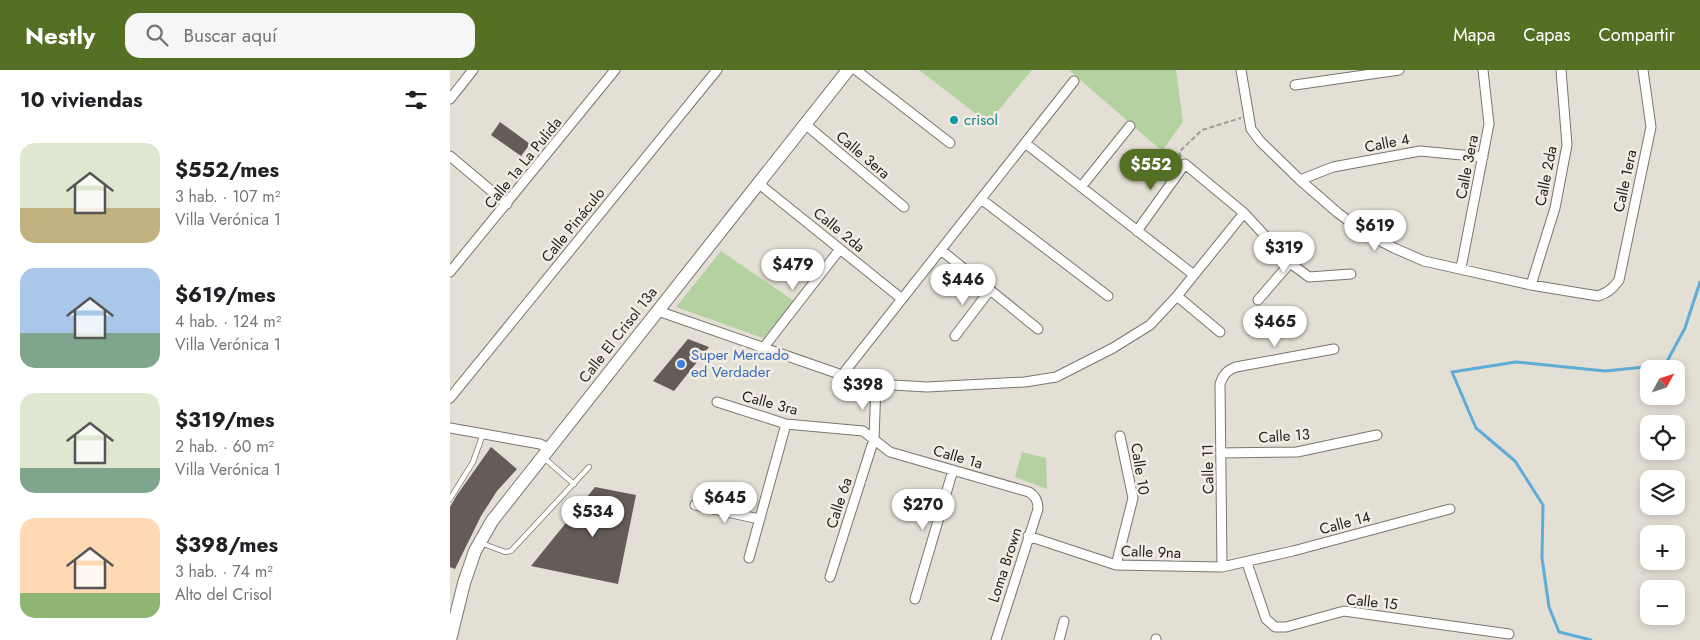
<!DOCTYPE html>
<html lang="es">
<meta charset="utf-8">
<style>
body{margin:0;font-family:Jost,sans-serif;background:#f6f6f6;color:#202124;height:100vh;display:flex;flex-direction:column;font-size:19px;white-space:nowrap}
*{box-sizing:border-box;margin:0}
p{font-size:16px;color:#757577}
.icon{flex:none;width:28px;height:28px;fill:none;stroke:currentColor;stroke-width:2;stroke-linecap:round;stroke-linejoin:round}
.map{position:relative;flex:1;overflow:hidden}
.details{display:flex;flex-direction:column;background:#fff;width:450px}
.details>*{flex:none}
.needle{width:32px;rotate:50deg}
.buttons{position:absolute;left:1190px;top:290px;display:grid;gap:10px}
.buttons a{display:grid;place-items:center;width:45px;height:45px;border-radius:10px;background:#fff;box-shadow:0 2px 8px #0003;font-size:25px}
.price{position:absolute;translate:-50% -42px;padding:0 11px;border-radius:18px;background:#fff;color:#222;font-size:16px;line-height:32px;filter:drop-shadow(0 1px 2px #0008)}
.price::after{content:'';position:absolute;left:50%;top:30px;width:15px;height:11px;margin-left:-8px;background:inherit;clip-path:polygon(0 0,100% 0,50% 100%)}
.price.current{background:#557024;color:#fff}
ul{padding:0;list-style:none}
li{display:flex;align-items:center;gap:15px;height:125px;padding:0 20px}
li span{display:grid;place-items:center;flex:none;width:140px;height:100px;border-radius:15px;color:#555}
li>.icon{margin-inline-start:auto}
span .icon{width:60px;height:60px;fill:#fffc;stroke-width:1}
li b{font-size:21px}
h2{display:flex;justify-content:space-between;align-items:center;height:60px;padding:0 20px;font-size:21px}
header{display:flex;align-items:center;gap:30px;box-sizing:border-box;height:70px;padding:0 25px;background:#557024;color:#fff}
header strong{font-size:24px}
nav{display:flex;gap:28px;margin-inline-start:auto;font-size:18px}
.search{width:350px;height:45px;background:#f6f6f6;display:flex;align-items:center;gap:12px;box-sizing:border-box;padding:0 18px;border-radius:15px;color:#757577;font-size:19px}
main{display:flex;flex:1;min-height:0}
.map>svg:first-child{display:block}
</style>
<header>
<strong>Nestly</strong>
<div class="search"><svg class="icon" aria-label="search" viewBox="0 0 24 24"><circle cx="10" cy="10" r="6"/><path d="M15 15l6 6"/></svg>Buscar aquí</div>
<nav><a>Mapa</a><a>Capas</a><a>Compartir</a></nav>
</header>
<main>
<section class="details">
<h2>10 viviendas<svg class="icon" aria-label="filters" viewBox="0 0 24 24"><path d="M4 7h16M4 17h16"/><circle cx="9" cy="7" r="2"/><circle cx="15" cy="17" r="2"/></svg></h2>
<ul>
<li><span style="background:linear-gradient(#dfe7d0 65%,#c2b280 0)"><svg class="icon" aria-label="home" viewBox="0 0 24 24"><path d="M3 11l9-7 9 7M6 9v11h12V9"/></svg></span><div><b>$552/mes</b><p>3 hab. · 107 m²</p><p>Villa Verónica 1</p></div></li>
<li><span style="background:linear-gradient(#a9c7e8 65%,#7fa58c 0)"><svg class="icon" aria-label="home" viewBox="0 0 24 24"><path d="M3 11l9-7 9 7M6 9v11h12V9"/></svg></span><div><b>$619/mes</b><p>4 hab. · 124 m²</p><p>Villa Verónica 1</p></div></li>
<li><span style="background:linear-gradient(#dfe7d0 75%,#7fa58c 0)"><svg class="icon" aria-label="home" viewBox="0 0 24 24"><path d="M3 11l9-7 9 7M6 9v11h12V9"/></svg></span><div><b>$319/mes</b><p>2 hab. · 60 m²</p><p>Villa Verónica 1</p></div></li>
<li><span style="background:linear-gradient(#ffd9b3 75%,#8fb573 0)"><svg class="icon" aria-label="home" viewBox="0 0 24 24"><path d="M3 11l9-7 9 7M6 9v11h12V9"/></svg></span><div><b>$398/mes</b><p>3 hab. · 74 m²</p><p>Alto del Crisol</p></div></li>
</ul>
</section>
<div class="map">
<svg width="1250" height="570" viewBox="0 0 1250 570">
<rect width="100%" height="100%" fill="#e4dfd5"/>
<path fill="#b3d2a0" d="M469,0H582L538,53Z
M619,0H726L733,52L712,81Z
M271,181L344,231L313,268L226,237Z
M572,382L596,388L597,419L565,407Z"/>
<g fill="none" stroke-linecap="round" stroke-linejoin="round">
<path stroke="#5eacd8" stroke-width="3" d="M1141,570L1109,562L1099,537L1092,488L1093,435L1065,391L1026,358L1002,302L1066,292L1155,301L1215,295L1235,258L1250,212"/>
</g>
<path fill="#655c57" d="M50,52L80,74L71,86L41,65Z
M238,269L259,277L224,321L203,311Z
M41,377L67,399L47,421L31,446L5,499L0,497V437L7,425Z
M145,417L186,425L168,514L81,496Z"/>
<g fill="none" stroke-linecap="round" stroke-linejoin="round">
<g stroke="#7b766e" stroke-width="6">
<path id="lane" d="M94,388L124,414
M0,429L23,392L33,364
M31,473L55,482L61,481L139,397"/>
</g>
<g stroke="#7b766e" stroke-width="11">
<path id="street" d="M406,0L500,73
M791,0L801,59L810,71L850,110L888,143L915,163L944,178L974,191L1081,215L1148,226C1158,223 1163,218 1169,210L1201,57L1193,0
M845,15L949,0
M0,29L23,0
M355,54L454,137
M575,73L744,205
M0,86L57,134
M850,110L883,97L970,81L1033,87
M308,113L452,229
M631,117L680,56
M531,129L658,226
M687,161L735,94L794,143L840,193L859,207L901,204
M491,180L588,259
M1011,198L1039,54L1033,0
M0,202L165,0
M1081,215L1105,138L1117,75L1111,0
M727,226L770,262
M808,230L840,193
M208,241L392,305L426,314L477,317L575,312L606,307L663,278L700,255L727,226L794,143
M505,266L540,220
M314,277L390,179
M392,305L624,11
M0,328L267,0
M267,332L336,354L413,361L440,382L579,422C586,426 588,431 588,439L546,570
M0,358L90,374L100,379
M771,383L847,382L927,365
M245,435L309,449
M578,466L666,495L772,497L843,481L1000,439
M299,488L336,354
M797,493L816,549L825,557H836L894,541L1059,564
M666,495L683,428L670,366
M772,497L770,314C773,305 777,300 786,297L884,279
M380,507L424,369L426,314
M465,529L503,400
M609,570L614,551
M706,570V569"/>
</g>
<g stroke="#7b766e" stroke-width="14">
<path id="secondary" d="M0,570L14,513L25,481L42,451L398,0"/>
</g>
<path stroke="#a29e97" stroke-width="2" stroke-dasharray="5 2.5" stroke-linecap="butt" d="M731,87L729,82L752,60L791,48"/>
<use href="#lane" stroke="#fff" stroke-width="4.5"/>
<use href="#street" stroke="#fff" stroke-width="9"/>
<use href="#secondary" stroke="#fff" stroke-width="12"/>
</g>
<circle fill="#0f9aa8" stroke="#f2ece2" stroke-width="2" cx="504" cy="50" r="5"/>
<circle fill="#3f7fe0" stroke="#f2ece2" stroke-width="2" cx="231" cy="294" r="5"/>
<g text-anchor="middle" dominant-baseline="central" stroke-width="5" stroke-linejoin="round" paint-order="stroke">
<g font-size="15" fill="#0d838f" stroke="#f2ece2" text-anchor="start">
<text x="514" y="50">crisol</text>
</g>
<g font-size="15" fill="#262421" stroke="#f2ece2">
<text transform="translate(937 73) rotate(-11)">Calle 4</text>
<text transform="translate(413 85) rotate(40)">Calle 3era</text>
<text transform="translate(73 93) rotate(-51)">Calle 1a La Pulida</text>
<text transform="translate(1017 97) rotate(-79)">Calle 3era</text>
<text transform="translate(1096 106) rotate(-79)">Calle 2da</text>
<text transform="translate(1175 111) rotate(-78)">Calle 1era</text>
<text transform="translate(123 155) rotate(-51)">Calle Pináculo</text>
<text transform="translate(389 160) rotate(39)">Calle 2da</text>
<text transform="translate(168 265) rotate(-52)">Calle El Crisol 13a</text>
<text transform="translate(320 333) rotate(15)">Calle 3ra</text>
<text transform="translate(834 366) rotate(-4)">Calle 13</text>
<text transform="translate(508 387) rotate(16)">Calle 1a</text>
<text transform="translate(690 399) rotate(81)">Calle 10</text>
<text transform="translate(758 399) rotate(-91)">Calle 11</text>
<text transform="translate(389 433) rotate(-72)">Calle 6a</text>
<text transform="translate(895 453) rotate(-15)">Calle 14</text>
<text transform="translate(701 482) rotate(2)">Calle 9na</text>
<text transform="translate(555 495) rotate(-72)">Loma Brown</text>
<text transform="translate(922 532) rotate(6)">Calle 15</text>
</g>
<g font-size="15" fill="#366cbe" stroke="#f2ece2" text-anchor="start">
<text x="241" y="285">Super Mercado<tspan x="241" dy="17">ed Verdader</tspan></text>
</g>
</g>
</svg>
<div class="buttons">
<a><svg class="needle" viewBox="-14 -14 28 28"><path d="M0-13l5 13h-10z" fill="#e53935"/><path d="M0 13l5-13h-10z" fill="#757577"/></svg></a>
<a><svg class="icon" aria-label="locate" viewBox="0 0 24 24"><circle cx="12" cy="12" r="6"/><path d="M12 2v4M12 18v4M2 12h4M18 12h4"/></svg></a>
<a><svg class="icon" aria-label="layers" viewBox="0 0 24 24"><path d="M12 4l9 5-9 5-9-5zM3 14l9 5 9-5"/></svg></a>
<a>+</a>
<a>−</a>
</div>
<b class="price current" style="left:701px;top:121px">$552</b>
<b class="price" style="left:925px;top:182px">$619</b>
<b class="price" style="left:834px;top:204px">$319</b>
<b class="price" style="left:343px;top:221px">$479</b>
<b class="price" style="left:513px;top:236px">$446</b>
<b class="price" style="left:825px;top:278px">$465</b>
<b class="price" style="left:413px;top:341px">$398</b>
<b class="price" style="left:275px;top:454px">$645</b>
<b class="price" style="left:473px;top:461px">$270</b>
<b class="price" style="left:143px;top:468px">$534</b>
</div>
</main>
